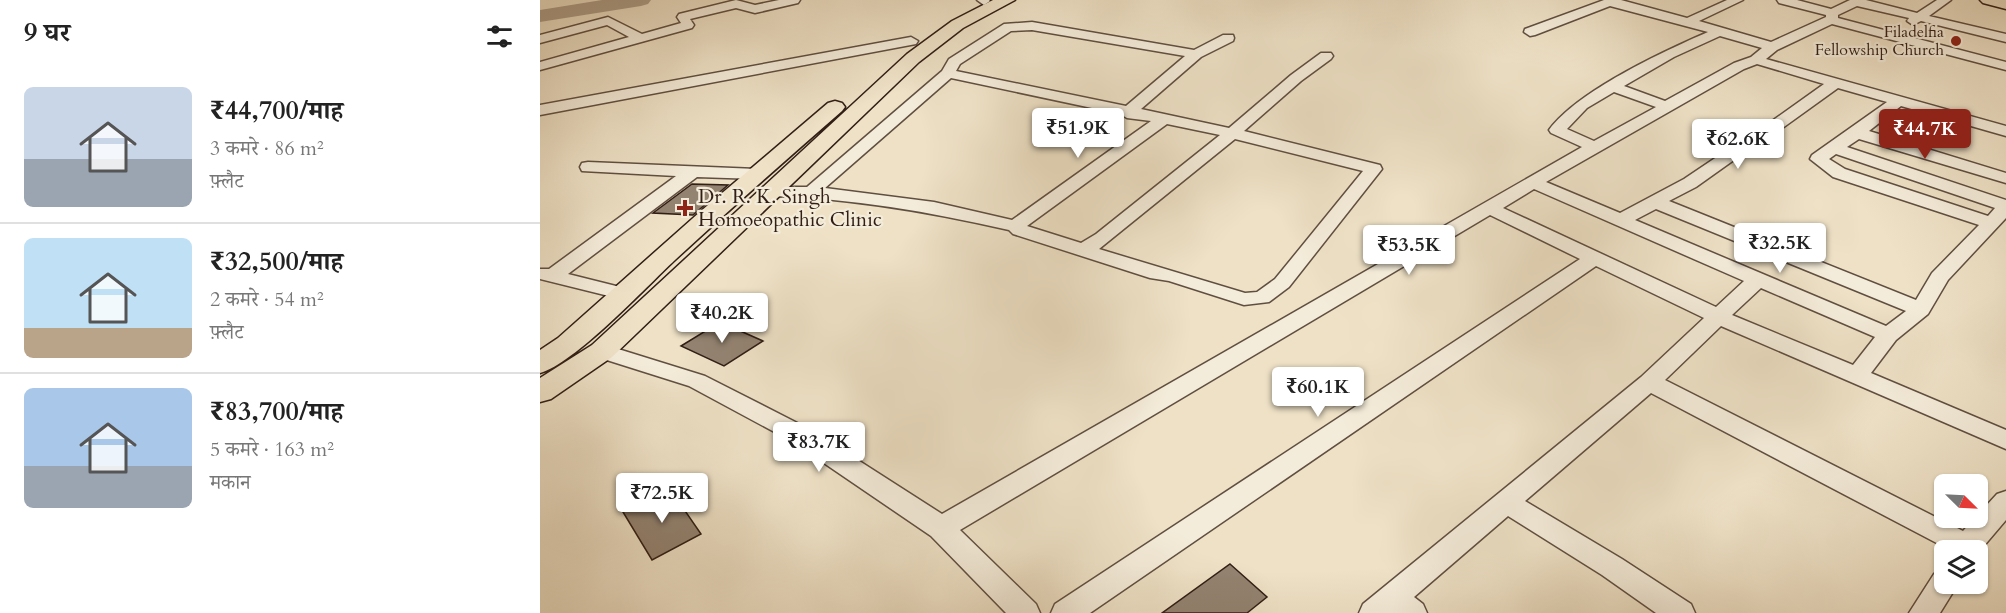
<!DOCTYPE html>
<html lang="hi">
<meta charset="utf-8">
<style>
body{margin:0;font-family:Cardo,"Noto Serif Devanagari",serif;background:#f6f6f6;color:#222;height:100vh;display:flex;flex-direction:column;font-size:22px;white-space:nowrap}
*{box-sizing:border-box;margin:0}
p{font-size:20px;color:#767676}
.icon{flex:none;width:33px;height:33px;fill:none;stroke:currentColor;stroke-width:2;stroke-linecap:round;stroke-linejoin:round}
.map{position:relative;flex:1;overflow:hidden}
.side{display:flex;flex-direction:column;background:#fff;width:540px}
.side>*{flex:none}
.needle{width:39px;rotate:114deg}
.fabs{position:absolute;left:1394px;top:474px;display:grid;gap:12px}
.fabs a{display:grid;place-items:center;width:54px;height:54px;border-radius:9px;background:#fff;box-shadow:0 2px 4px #0004;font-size:30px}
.price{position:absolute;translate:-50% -51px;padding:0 14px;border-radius:6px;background:#fff;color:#222;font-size:20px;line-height:39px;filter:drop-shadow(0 2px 3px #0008)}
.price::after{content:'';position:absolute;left:50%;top:36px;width:18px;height:14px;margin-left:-9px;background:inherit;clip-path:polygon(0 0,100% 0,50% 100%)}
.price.active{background:#8f2418;color:#fff}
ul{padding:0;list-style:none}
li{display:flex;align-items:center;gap:18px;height:150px;padding:0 24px}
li+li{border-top:2px solid #e0e0e0}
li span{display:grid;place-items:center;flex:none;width:168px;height:120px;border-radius:9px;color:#555}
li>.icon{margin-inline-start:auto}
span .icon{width:72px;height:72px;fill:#fffc;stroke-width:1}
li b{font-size:26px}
h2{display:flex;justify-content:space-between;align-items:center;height:72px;padding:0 24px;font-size:26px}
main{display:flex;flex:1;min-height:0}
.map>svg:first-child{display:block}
</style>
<main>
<section class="side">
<h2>9 घर<svg class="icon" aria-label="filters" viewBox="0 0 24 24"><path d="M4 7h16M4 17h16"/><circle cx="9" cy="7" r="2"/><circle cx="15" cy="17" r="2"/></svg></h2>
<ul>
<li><span style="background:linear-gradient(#c9d6e8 60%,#9aa5b1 0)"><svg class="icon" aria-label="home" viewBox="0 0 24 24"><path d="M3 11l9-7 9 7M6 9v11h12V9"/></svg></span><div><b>₹44,700/माह</b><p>3 कमरे · 86 m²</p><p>फ़्लैट</p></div></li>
<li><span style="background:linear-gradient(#bfe0f5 75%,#b9a48a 0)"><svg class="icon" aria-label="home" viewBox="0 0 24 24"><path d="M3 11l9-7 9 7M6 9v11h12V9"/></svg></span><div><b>₹32,500/माह</b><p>2 कमरे · 54 m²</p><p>फ़्लैट</p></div></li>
<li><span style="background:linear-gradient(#a9c7e8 65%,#9aa5b1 0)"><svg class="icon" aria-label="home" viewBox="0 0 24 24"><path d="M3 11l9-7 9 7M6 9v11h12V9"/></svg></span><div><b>₹83,700/माह</b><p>5 कमरे · 163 m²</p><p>मकान</p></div></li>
</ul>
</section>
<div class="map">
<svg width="1466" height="613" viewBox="0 0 1466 613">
<rect width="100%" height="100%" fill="#eee1c6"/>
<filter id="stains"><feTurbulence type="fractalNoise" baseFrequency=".00333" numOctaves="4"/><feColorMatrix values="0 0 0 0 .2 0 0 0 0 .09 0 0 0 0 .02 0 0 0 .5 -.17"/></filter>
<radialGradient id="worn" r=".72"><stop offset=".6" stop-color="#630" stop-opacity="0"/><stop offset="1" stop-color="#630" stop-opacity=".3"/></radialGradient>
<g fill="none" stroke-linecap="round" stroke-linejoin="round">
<path fill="#ae9f8a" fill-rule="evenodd" d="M62,0H111L108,4L101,6L0,22V10Z"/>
</g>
<path fill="#938371" stroke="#311e15" stroke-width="1.5" d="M152,184L188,185L153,215L113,213Z
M180,322L223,341L184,366L141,346Z
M130,489L161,534L112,560L83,512Z
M690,564L727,597L707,613H622Z"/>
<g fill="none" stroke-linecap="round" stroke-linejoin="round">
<g stroke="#604f41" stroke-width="3">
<path id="minor" d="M196,0L215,5L239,0H260L258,3L215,13L196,8L150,19L154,25L152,28L0,70V62L89,37L67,25L0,43V35L68,17L102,34L141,23L137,17L139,14Z
M437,0H449L450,1L444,5Z
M1064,0H1081L1147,18L1187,0H1203L1159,21L1231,42L1286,17V15L1239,3L1237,0H1257L1291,9L1310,0H1326L1377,13L1397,0H1411L1389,16L1466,34V42L1381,21L1373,25L1367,21L1369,18L1317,6L1298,15V18L1466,62V70L1292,24L1237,50L1226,59L1466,126V136L1361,106L1329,131L1466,173V183L1319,139L1307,147L1466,200V218L1408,280L1388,314L1356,340L1331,373L1466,430V449L1181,326L1125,380L1423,531L1457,494L1466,491V520L1437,554V550H1410L1111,393L985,501L1082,559L1151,604L1155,613H1116L1062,575L968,516L874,597L883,604L887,613H819L823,604L1101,377L1164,318L1056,266L550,613H511L515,604L1040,259L950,215L420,530L496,604L500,613H466L391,536L253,442L149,386L54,356L51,351L54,346L62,344L165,376L271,430L402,514L1042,147L1011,133L1009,130C1038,91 1122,52 1168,32L1070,6L995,35L990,36L984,32L985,29ZM1180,36L1222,48L1211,57L1194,63L1125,101L1084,86L1134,57ZM1217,64L1284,84L1204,141L1196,144L1144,179L1080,213L1006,182L1204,69ZM1298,88L1347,102L1272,155L1270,159L1293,177L1439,225L1392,273L1376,300L1129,201L1156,187L1208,150L1216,147ZM1074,92L1116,107L1054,141L1027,129L1047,108ZM1296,154L1455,208L1448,216L1305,169L1289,159ZM994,189L1204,281L1176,307L963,208ZM1116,209L1366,311L1346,326L1095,220ZM1221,288L1335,337L1313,365L1192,315Z
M492,22L654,50L683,35H693L694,38L693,41L661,57L601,109L689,128L751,75L781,53H791L793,56L791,59L761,81L704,131L840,165L842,169L749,287L729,302L704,305L629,281L610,278L473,234L469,230C390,212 311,198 231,196L225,195L222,191L225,187H267L402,71L409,59L464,24ZM492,30L645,56L586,106L416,71L420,64L471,31ZM411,78L580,114L587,118L611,121L472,220L394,202L285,188ZM627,124L680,135L556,234L541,243L487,226ZM695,139L823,171L735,279L717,292L705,293L559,249Z
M371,37L378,41L376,44L0,115V105Z
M48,162L217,169L223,170L226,174L223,178L217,179L157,177L28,274L92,290L95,294L92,298L85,300L0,279V269H9L136,176L42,171L40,167L42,163Z
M1404,570V584H1418L1400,613H1369L1394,574Z"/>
</g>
<g stroke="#311e15" stroke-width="3">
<path id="major" d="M453,0H475L423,28L379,62L72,357L11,399L0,402V378L52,345L367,54L412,21Z
M1440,0H1466V9L1443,3Z
M295,101L302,103L305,107L302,111C246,160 190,209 135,260C106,287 34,364 0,373V350L18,338L161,211L288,103Z"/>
</g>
<use href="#minor" fill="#f4ecda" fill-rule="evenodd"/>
<use href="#major" fill="#eee1c6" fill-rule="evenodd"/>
</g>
<g fill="#8f2418" stroke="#f4ecda" stroke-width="2">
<circle cx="1416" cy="41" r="6"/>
<path d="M142 199h6v6h6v6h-6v6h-6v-6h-6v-6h6z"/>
</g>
<g text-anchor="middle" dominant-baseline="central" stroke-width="4.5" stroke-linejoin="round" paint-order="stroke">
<g font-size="16" fill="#311e15" stroke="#f4ecda" text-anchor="end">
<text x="1404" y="32">Filadelfia<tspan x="1404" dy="18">Fellowship Church</tspan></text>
</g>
<g font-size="20" fill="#311e15" stroke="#f4ecda" text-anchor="start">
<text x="158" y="196">Dr. R. K. Singh<tspan x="158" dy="23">Homoeopathic Clinic</tspan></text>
</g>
</g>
<rect width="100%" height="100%" filter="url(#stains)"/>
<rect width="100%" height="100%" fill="url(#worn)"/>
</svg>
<div class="fabs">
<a><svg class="needle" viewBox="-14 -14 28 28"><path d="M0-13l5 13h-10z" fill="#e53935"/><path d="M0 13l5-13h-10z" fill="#767676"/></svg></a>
<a><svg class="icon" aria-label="layers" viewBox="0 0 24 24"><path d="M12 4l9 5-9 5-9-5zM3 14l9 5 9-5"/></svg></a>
</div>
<b class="price" style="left:538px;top:159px">₹51.9K</b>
<b class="price active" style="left:1385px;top:160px">₹44.7K</b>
<b class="price" style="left:1198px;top:170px">₹62.6K</b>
<b class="price" style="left:1240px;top:274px">₹32.5K</b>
<b class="price" style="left:869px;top:276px">₹53.5K</b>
<b class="price" style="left:182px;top:344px">₹40.2K</b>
<b class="price" style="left:778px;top:418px">₹60.1K</b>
<b class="price" style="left:279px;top:473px">₹83.7K</b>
<b class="price" style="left:122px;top:524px">₹72.5K</b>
</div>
</main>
